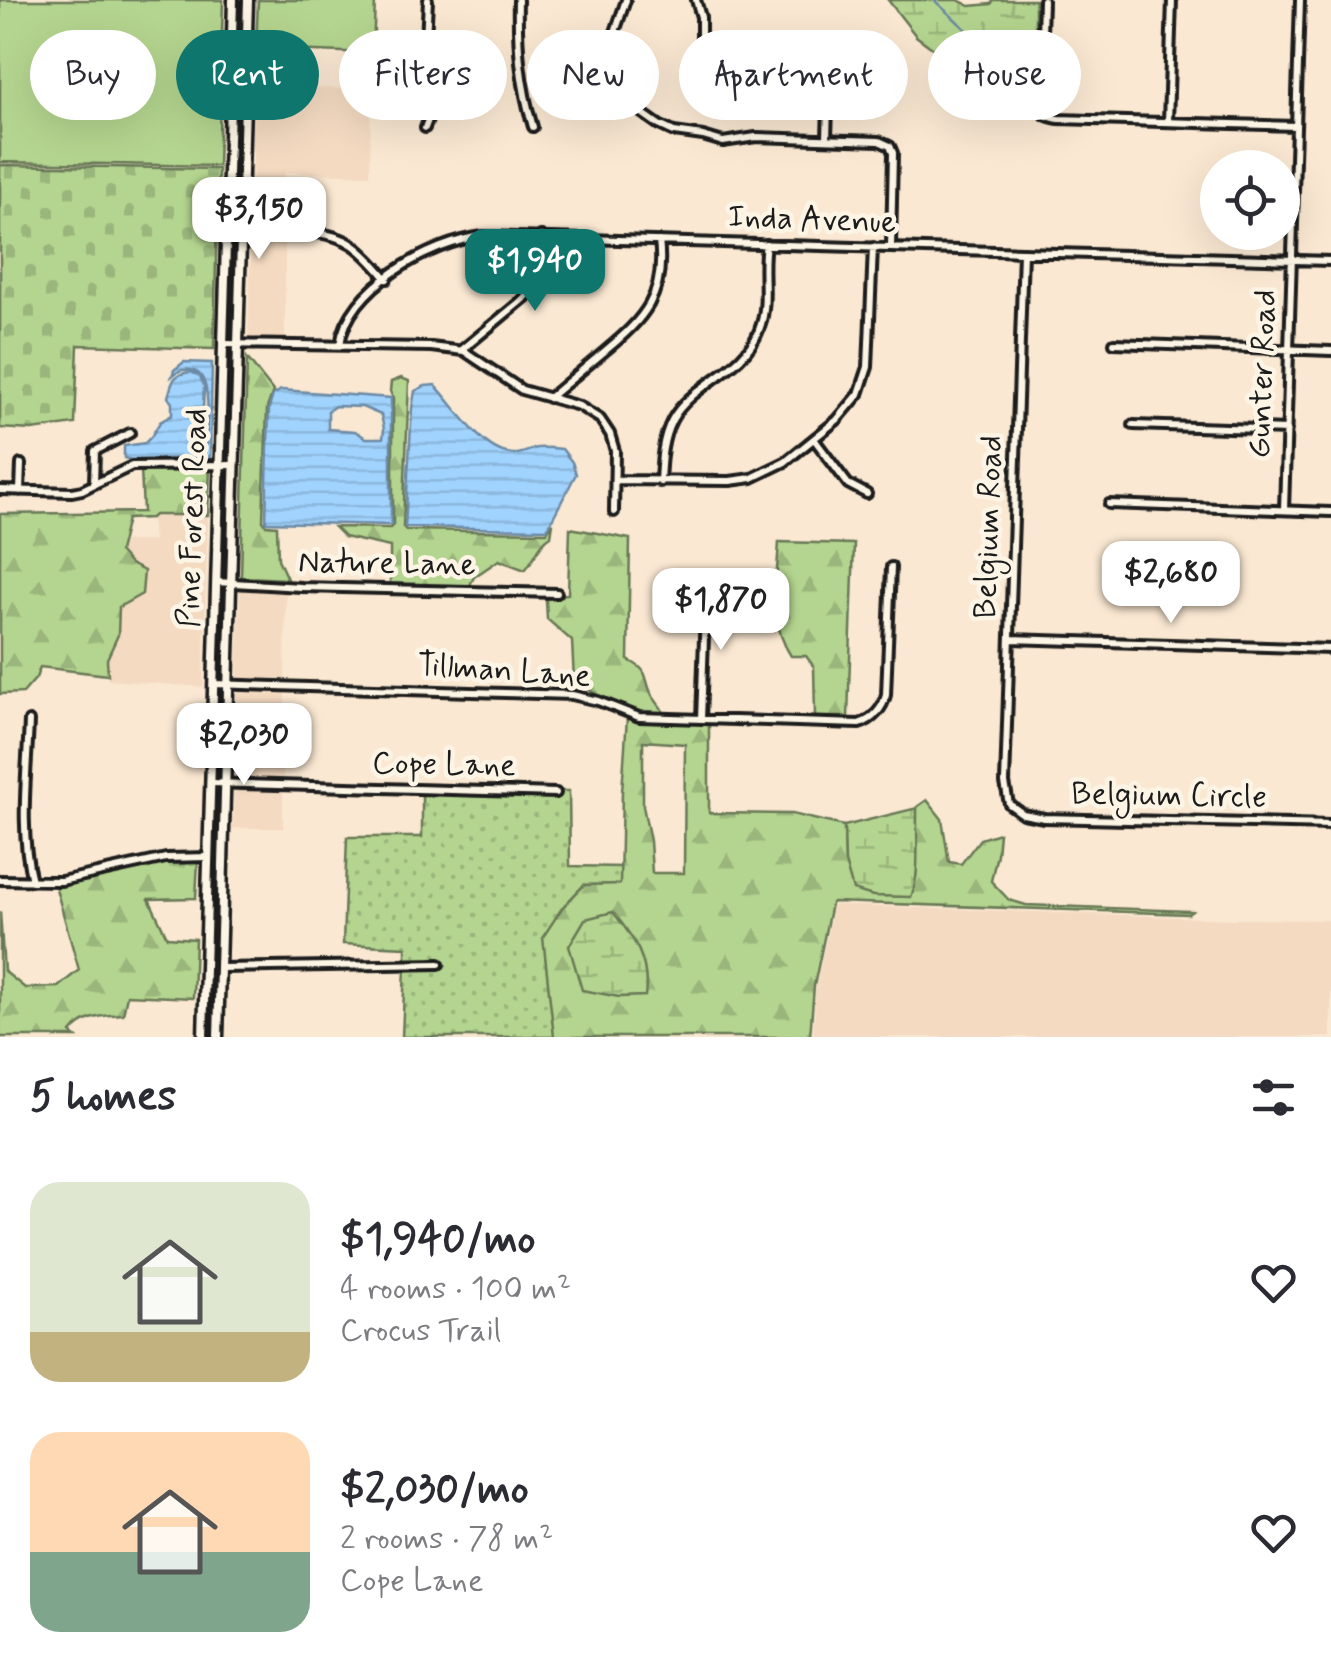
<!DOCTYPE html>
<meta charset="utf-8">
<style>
body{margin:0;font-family:Mynerve,sans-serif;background:#f2f2f3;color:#2b2b33;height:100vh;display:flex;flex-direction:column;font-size:38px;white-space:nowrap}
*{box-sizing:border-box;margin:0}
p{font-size:32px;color:#7c7c81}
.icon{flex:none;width:55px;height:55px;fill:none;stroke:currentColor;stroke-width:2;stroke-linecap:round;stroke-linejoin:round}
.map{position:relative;height:1037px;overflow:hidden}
.details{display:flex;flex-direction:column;background:#fff;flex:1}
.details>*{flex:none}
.hud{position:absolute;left:30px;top:30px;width:1272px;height:90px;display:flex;gap:20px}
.fabs{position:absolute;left:1200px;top:150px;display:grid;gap:20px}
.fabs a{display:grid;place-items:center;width:100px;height:100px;border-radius:50%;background:#fff;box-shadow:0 10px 40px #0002;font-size:50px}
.price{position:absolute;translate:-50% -85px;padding:0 22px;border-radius:20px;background:#fff;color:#222;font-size:32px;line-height:65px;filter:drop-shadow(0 2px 5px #0008)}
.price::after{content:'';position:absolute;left:50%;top:60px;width:30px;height:22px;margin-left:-15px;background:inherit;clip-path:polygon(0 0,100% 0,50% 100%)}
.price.active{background:#0f766e;color:#fff}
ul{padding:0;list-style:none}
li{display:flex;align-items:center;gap:30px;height:250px;padding:0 30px}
li span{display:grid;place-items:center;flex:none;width:280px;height:200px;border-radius:30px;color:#555}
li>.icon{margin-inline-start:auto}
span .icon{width:120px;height:120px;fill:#fffc;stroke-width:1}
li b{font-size:42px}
h2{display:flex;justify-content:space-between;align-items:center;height:120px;padding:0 30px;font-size:42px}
.tag{padding:0 35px;border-radius:45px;background:#fff;box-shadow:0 10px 40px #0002;font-size:35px;line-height:90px}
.tag.active{background:#0f766e;color:#fff}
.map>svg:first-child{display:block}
</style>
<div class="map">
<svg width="1331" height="1037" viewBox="0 0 1331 1037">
<defs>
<pattern id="grass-dots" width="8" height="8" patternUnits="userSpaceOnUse" patternTransform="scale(2.5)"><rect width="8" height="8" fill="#b4d58f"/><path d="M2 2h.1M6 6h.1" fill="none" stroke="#9ab67b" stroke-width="1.8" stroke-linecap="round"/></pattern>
<pattern id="forest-firs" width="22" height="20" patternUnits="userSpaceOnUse" patternTransform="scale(2.5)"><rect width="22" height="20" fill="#b4d58f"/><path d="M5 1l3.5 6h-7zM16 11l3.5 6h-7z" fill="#9ab67b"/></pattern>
<pattern id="wetland-marsh" width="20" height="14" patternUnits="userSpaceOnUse" patternTransform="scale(2.5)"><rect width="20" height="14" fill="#b4d58f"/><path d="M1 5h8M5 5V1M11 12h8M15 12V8" fill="none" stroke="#9ab67b"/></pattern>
<pattern id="cemetery-stones" width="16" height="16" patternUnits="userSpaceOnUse" patternTransform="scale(2.5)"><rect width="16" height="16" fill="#b4d58f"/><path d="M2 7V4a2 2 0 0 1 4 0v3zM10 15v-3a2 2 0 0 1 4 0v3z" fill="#9ab67b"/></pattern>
<pattern id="water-rules" width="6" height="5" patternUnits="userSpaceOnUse" patternTransform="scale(2.5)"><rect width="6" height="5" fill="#a1d3ff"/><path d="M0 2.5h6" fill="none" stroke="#8ab5da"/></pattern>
</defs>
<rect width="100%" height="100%" fill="#fae8d2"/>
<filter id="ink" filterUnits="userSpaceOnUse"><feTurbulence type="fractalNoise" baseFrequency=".01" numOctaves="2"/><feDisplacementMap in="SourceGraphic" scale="20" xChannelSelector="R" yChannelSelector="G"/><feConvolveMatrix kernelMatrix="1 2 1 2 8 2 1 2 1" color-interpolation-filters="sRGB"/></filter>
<g filter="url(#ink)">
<path fill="#f4dac1" d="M255,87L371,89L370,175L285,172V230L251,232Z
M285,237V341H248L251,239Z
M154,515H208L203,687L108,680L107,659L118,635L119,607L130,564L119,552L122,541H153L151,518Z
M240,586L286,590L285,682L237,680Z
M237,687L285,689L283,782L235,781Z
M234,787L283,789V828H233Z
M833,905L1233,919L1331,920V1037H813L816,987Z"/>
<path fill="url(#grass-dots)" stroke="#687856" stroke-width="2.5" d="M559,791H569L570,866L621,867L620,885H584L562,908L554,1037H402L405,968H441L442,961H406V947L343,944L347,837H422V793L559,796Z"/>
<path fill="url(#forest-firs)" stroke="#687856" stroke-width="2.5" fill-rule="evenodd" d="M247,358L273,391L267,408L263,521L266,525L277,526L278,559L287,579L241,577Z
M401,378L409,381L403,527L406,530L547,532L553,523L551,536C539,543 535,559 525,570L499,560L474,577L469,587L390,585V547L344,537L334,527L390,528L393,525V398L390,391L391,382Z
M210,468L208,515H154L151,518L127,519L119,552L130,564L144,571L142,594L119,607L118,635L107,659L108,675L40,667L36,678L23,693L0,694V514L143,512L141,469Z
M570,528L630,539L628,660C650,671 643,675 651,693C655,701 662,707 665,715L639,714L627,710V706L605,699L574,681L572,641L547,619L546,600L550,596L568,594Z
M779,542L854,544L848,717H815L814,667L806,656H791C768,622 777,580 779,542Z
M627,717L644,721L709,723V813L792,814L844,826L845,862L916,876L917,807L927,800L942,819L949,862L961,864L980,839L999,833L997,854L991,881L1009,900L1026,905L1192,911L1188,914L833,902L831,904L814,986L810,1037H554L543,937L562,908L584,885L620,884L622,792ZM643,741L685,744L684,873H652L650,841L643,806Z
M198,861L196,898L149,899L167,937L195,939L193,998L127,995L123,1014C104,1016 83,1016 71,1033L76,1037H0V912L4,971L25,988L58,987L79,970L55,885C103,880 148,860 198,861Z"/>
<path fill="url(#wetland-marsh)" stroke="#687856" stroke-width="2.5" d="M888,0H958L970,6L991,4L994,0H1035V29L1021,33L992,34C988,53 993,76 992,97L974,104L943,66L939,53L916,36Z
M917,808C916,832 921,877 911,897L873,896L853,890L845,862L844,826Z
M613,912C634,938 650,961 645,996L619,997L582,990L569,946L585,919Z"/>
<path fill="url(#cemetery-stones)" stroke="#687856" stroke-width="2.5" d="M0,165L218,169L214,349L78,345L75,424L32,430L0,428Z"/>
<path fill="#b4d58f" stroke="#687856" stroke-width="2.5" d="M0,0H223L218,166L0,162Z
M258,0H375L373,53L256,49Z"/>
<path fill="url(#water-rules)" stroke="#6c8aa4" stroke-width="2.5" fill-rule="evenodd" d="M184,362L212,363L210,460L199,461L204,456L206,446C206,429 214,377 194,371C185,368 179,370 172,376L174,370Z
M191,372L200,376L204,386L201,455L197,458L131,460L124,458V446L145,443L151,437L160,422L172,415V403L168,397C173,381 172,374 191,372Z
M435,385C455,405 482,453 513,454C521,455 529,450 537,448C545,447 554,448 562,449L572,462L576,474L547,529L405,527L412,408L415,391L425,386Z
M281,390L391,398V525L266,522L269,408L273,395ZM335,406L362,407L381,415L384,429L383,438H366L355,431L328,429V411Z"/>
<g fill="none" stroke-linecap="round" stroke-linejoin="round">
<path stroke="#6c8aa4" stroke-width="2.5" d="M934,0L970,33"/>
<g stroke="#1c1c1c" stroke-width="14">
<path id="minor" d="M518,0C517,45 520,84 533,127
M626,0L614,35L613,51L616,71L631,101L642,113L659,125L674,132L703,136L723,142L756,137L879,141L890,146L893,153L891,247
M696,0L701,17V48
M1043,0L1040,105C1041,116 1049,117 1058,119L1296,126
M1168,122L1172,0
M425,128L428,120L424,81L428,0
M827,139L829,69C833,52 843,44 861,44L871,50L881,63
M227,235C264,236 321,223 353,245C366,254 377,267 387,279
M1023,252L1005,783L1009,804L1023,814L1044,818L1331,825
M1114,343L1331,351
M223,344L431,347L464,351L522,390L579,406L600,419L610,434L615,451L614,512
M340,345C347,288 431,242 483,236L1331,261
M463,349L527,296L533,280L541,236
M549,398C568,382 586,367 605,351C644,319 666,295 659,241
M1133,425L1287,430
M814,439L848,484L867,494
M615,480L730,481L752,478L785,462L837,420L859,394L868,367L873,247
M660,482C661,461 662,439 672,420C692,383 744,372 759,330C770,303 761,272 766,244
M94,483L95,451L130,433
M0,490L72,492L82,490L132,466L234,465
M20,491L21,464
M1109,504L1331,512
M1284,510L1300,0
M216,582L301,587L557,593
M1010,639L1331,649
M213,684L572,695L598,701L639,717L859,724C873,720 883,708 886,695L891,567
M701,719L706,584
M29,721C27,773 19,830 32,881
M211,783L556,793
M0,880L61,881L166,858L209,857
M220,968L439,964"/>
</g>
<g stroke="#1c1c1c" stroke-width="15">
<path id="major" d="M203,1037L233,0
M218,1037L248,0"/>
</g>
<use href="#minor" stroke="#fcf5e5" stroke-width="6"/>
<use href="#major" stroke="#fcf5e5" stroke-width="8"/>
</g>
</g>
<g text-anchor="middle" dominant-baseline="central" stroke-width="9" stroke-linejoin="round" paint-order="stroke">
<g font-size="32" fill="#1c1c1c" stroke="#fcf5e5">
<text transform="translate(812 220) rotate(2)">Inda Avenue</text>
<text transform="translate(1263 374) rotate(-88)">Gunter Road</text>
<text transform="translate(193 518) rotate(-88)">Pine Forest Road</text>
<text transform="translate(989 527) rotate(-88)">Belgium Road</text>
<text transform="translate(387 564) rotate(1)">Nature Lane</text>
<text transform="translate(504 671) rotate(4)">Tillman Lane</text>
<text transform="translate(444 765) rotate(1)">Cope Lane</text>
<text transform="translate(1169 796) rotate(1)">Belgium Circle</text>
</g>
</g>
</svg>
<div class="fabs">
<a><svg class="icon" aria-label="locate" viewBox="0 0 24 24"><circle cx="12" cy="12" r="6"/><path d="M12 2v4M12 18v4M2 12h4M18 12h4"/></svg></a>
</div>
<b class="price" style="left:259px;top:262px">$3,150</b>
<b class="price active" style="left:535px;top:314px">$1,940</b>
<b class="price" style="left:1171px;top:626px">$2,680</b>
<b class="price" style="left:721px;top:653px">$1,870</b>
<b class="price" style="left:244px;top:788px">$2,030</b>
<div class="hud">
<a class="tag">Buy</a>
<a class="tag active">Rent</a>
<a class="tag">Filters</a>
<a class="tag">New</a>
<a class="tag">Apartment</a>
<a class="tag">House</a>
</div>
</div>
<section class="details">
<h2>5 homes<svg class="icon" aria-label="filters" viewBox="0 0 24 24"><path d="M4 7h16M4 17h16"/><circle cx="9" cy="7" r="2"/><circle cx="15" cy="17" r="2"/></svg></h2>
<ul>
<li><span style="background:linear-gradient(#dfe7d0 75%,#c2b280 0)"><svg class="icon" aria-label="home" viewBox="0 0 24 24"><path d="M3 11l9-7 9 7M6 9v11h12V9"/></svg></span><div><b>$1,940/mo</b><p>4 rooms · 100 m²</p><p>Crocus Trail</p></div><svg class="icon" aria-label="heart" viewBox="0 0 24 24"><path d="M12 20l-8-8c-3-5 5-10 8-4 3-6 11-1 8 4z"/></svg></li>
<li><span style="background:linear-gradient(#ffd9b3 60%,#7fa58c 0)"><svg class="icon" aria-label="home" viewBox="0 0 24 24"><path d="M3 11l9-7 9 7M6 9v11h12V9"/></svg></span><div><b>$2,030/mo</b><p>2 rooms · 78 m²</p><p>Cope Lane</p></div><svg class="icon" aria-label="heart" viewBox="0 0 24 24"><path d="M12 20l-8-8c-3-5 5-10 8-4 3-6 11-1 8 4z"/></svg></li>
</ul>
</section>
